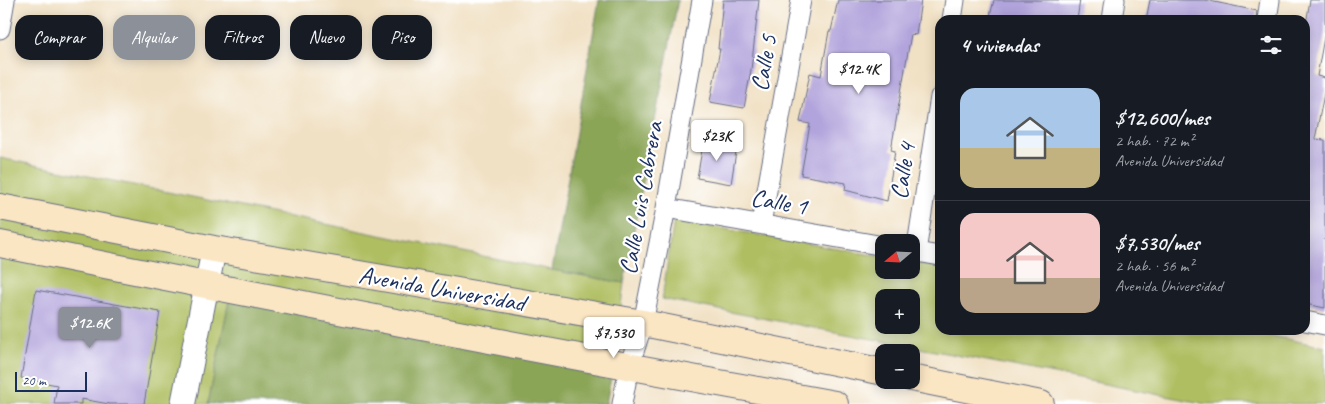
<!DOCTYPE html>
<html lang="es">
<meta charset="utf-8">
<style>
body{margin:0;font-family:Caveat,sans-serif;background:#20242c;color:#f1f3f6;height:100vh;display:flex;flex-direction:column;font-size:19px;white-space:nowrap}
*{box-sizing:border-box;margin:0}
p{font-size:16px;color:#9ea1a6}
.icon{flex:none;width:28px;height:28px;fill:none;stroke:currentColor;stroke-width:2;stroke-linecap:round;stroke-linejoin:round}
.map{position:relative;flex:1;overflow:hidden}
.panel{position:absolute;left:935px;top:15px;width:375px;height:320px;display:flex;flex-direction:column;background:#171b24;border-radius:15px;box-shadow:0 2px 12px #0003}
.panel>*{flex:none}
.guide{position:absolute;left:15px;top:15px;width:475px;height:45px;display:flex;gap:10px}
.needle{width:32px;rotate:251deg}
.buttons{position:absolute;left:875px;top:234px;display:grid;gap:10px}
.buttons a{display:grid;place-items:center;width:45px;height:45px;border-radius:10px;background:#171b24;box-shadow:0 2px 12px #0003;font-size:25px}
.scale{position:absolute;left:15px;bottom:12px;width:72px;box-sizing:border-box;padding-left:5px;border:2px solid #1b2f5e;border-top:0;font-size:14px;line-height:18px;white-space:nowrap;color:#1b2f5e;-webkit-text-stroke:4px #fff;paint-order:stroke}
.price{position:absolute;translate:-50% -42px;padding:0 11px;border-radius:5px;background:#fff;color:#222;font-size:16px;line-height:32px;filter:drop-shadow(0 1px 2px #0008)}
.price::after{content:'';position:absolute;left:50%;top:30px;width:15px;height:11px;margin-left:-8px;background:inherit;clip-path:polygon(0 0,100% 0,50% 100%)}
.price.current{background:#8c9099;color:#fff}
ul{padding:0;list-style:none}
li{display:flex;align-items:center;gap:15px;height:125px;padding:0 25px}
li+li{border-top:1px solid #363941}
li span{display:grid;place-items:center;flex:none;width:140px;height:100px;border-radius:15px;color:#555}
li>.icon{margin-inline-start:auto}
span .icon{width:60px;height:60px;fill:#fffc;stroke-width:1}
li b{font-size:21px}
h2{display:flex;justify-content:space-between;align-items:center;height:60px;padding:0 25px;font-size:21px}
.chip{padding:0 18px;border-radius:15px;background:#171b24;box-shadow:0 2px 12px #0003;font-size:18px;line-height:45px}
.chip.current{background:#8c9099;color:#fff}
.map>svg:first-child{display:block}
</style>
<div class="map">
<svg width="1325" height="404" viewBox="0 0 1325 404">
<rect width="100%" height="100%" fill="#fff"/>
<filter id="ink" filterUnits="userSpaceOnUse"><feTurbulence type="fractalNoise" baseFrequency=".02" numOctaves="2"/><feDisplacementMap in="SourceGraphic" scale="10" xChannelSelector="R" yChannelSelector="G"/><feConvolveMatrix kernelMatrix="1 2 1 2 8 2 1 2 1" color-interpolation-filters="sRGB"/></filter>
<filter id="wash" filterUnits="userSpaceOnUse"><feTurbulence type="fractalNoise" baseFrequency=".0096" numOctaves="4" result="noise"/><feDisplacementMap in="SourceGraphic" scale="20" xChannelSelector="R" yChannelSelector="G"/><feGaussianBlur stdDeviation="1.12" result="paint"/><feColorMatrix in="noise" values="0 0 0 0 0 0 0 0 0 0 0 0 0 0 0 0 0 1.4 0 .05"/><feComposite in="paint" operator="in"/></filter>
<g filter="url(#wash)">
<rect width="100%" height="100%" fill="#f1e1c4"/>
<path fill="#afbe61" stroke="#657660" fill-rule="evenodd" d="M0,158L552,270L624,283L612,373L230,296L208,404H0Z
M674,220L884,257V270H911V262L940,268V330H1244L1325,347V404H1206L1003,364L662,299ZM884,298H911V325H884Z"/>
<path fill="#8ba557" stroke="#536a5a" d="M599,0H678L624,283L552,270Z
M230,296L612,373L606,404H208Z"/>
<g id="blocks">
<path fill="#b1a3db" d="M723,0H759L751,70L744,108L710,102L720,49H718Z
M838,0H921L916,35L911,34L891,150L895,151L887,201L845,190L846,183L801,175L810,124L800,122L810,73L821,76L829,31H831Z
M994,0H1080L1077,20H989Z
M1150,0H1205L1257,11L1256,20H1146Z
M1310,0H1325V32L1317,76L1325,78V89L1315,139L1325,140V308L1305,304V30Z
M704,139L737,145L731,184L697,178Z
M36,290L160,312L144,404H109L81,399V404H54L57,385L21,378Z"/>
</g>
</g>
<g filter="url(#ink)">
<use href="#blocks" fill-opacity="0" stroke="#666d82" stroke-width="1"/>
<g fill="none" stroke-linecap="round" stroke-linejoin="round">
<g stroke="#666d82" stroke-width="21">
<path id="minor" d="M952,20L955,0
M1112,20L1115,0
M1267,20L1270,0
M0,29L5,0
M666,208L884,246
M761,224L801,0
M911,251L940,256
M916,252L940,97
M1305,321L1325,325
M622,404L629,367L643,323L666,208L702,0"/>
</g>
<g stroke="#666d82" stroke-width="26">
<path id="tertiary" d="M183,404L214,249"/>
</g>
<g stroke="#666d82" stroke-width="28">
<path id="secondary" d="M0,207L214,249L643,323L884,372
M0,244C278,300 556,354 835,404
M911,378L1041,404"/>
</g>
<use href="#minor" stroke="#fff" stroke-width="19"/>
<use href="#tertiary" stroke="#fff" stroke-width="24"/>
<use href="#secondary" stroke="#fbe6c4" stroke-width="26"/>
</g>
</g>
<g text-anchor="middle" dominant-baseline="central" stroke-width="4.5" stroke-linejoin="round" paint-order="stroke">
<g font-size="25" fill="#1b2f5e" stroke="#fff">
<text transform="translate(764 63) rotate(-80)">Calle 5</text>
<text transform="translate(903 171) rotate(-81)">Calle 4</text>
<text transform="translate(641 198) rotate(-80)">Calle Luis Cabrera</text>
<text transform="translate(779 202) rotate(10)">Calle 1</text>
<text transform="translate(442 289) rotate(10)">Avenida Universidad</text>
</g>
</g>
</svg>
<div class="buttons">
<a><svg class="needle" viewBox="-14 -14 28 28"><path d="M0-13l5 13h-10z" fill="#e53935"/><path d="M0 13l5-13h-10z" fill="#9ea1a6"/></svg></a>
<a>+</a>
<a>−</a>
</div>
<div class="scale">20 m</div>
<b class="price" style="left:859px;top:95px">$12.4K</b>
<b class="price" style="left:717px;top:162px">$23K</b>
<b class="price current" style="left:90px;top:349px">$12.6K</b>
<b class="price" style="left:614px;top:359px">$7,530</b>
<div class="guide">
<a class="chip">Comprar</a>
<a class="chip current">Alquilar</a>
<a class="chip">Filtros</a>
<a class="chip">Nuevo</a>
<a class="chip">Piso</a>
</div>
<section class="panel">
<h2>4 viviendas<svg class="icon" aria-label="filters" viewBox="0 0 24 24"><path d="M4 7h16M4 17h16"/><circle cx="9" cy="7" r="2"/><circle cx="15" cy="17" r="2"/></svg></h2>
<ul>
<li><span style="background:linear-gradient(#a9c7e8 60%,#c2b280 0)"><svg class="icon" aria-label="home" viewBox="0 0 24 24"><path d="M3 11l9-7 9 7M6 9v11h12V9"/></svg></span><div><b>$12,600/mes</b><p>2 hab. · 72 m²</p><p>Avenida Universidad</p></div></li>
<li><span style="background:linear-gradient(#f6c9c9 65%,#b9a48a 0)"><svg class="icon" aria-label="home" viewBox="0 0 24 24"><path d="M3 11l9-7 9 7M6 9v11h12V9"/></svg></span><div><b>$7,530/mes</b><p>2 hab. · 56 m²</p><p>Avenida Universidad</p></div></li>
</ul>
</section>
</div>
